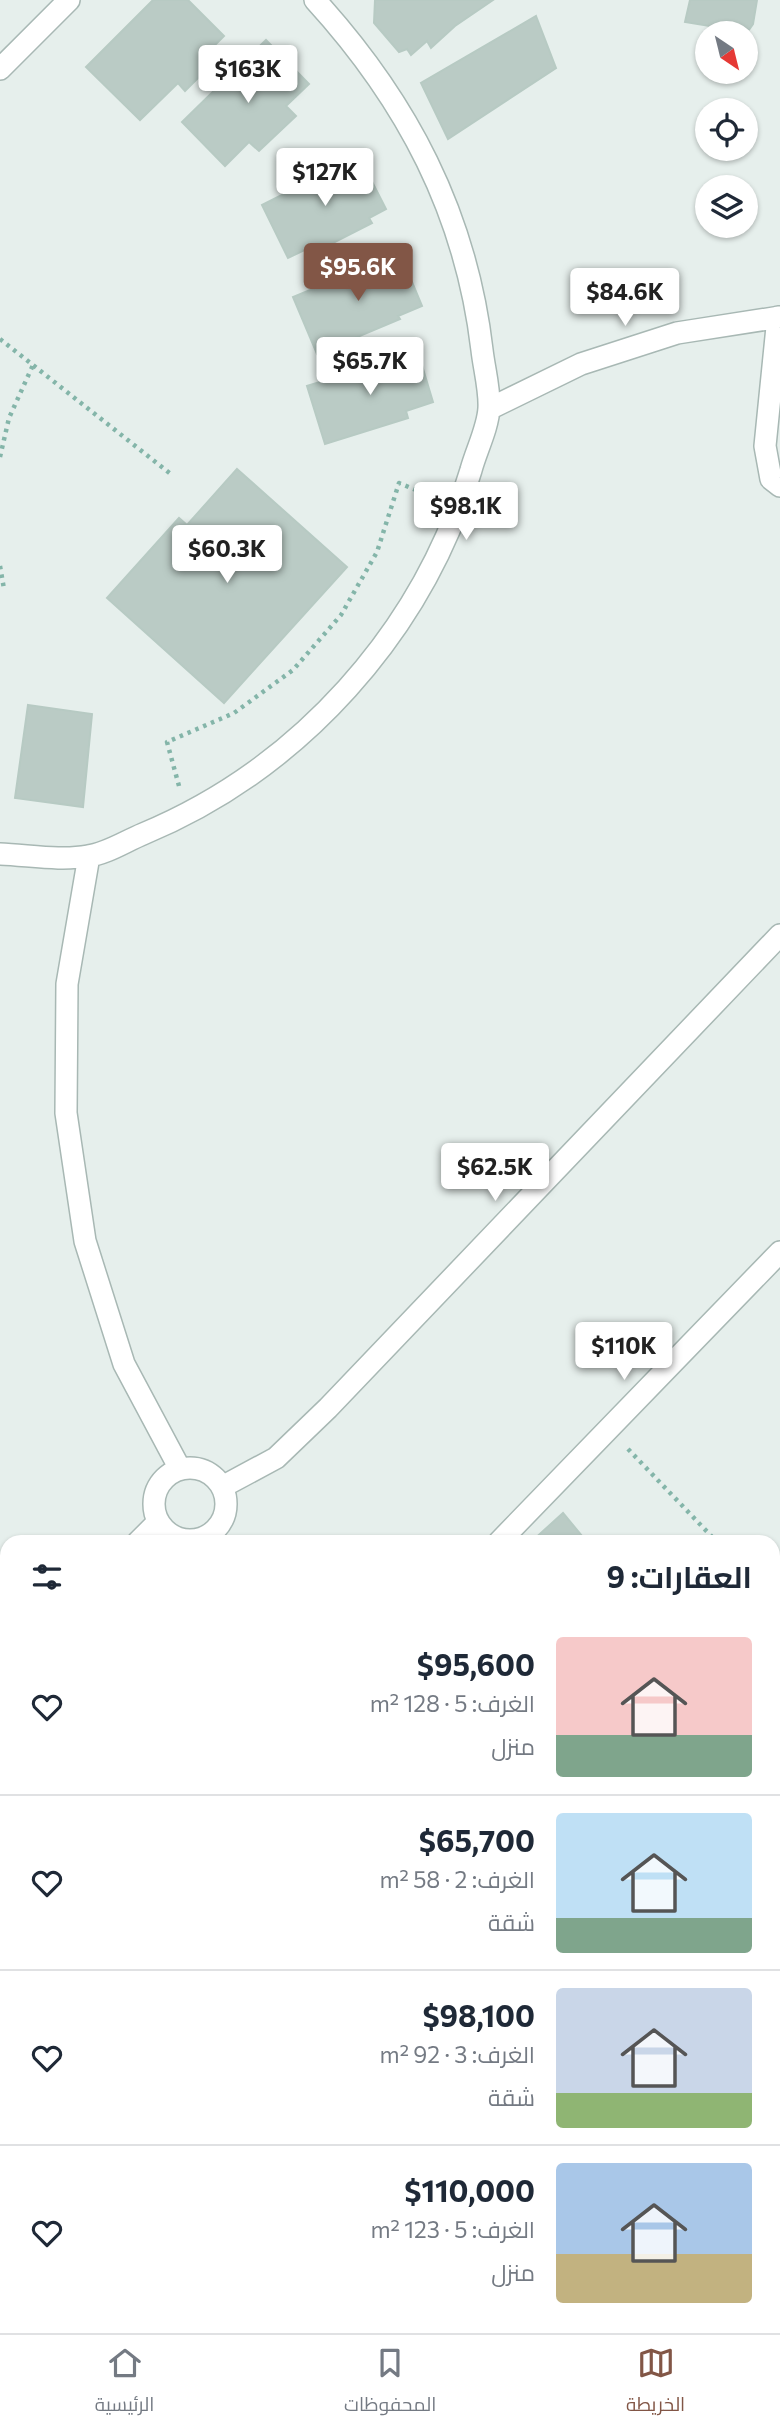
<!DOCTYPE html>
<html lang="ar">
<meta charset="utf-8">
<style>
body{margin:0;font-family:Commissioner,Cairo,sans-serif;background:#f2f2f3;color:#1f2937;direction:rtl;height:100vh;display:flex;flex-direction:column;font-size:26px;white-space:nowrap}
*{box-sizing:border-box;margin:0}
p{font-size:23px;color:#747a83}
.icon{flex:none;width:38px;height:38px;fill:none;stroke:currentColor;stroke-width:2;stroke-linecap:round;stroke-linejoin:round}
.map{position:relative;flex:1;overflow:hidden;direction:ltr}
.drawer{position:absolute;left:0px;top:1535px;width:780px;height:800px;display:flex;flex-direction:column;background:#fff;border-radius:21px 21px 0 0;box-shadow:0 2px 5px #0004;direction:rtl}
.drawer>*{flex:none}
.needle{width:46px;rotate:145deg}
.controls{position:absolute;left:695px;top:21px;display:grid;gap:14px}
.controls a{display:grid;place-items:center;width:63px;height:63px;border-radius:50%;background:#fff;box-shadow:0 2px 5px #0004;font-size:35px}
.price{position:absolute;translate:-50% -60px;padding:0 16px;border-radius:7px;background:#fff;color:#222;font-size:23px;line-height:46px;filter:drop-shadow(0 2px 4px #0008)}
.price::after{content:'';position:absolute;left:50%;top:42px;width:21px;height:16px;margin-left:-10px;background:inherit;clip-path:polygon(0 0,100% 0,50% 100%)}
.price.current{background:#825646;color:#fff}
ul{padding:0;list-style:none}
li{display:flex;align-items:center;gap:21px;height:175px;padding:0 28px}
li+li{border-top:2px solid #e0e1e3}
li span{display:grid;place-items:center;flex:none;width:196px;height:140px;border-radius:7px;color:#555}
li>.icon{margin-inline-start:auto}
span .icon{width:84px;height:84px;fill:#fffc;stroke-width:1}
li b{font-size:30px}
h2{display:flex;justify-content:space-between;align-items:center;height:84px;padding:0 28px;font-size:30px}
.dock{display:flex;justify-content:space-around;align-items:center;height:98px;border-top:2px solid #e0e1e3;background:#fff;font-size:19px;color:#747a83}
.dock a{display:grid;justify-items:center;gap:4px}
.dock .current{color:#825646}
.map>svg:first-child{display:block}
</style>
<div class="map">
<svg width="780" height="2333" viewBox="0 0 780 2333">
<rect width="100%" height="100%" fill="#e6efec"/>
<path fill="#bacbc5" stroke="#b7cac3" stroke-width="2" d="M153,0H188L224,36L207,53L215,61L185,91L178,83L140,120L86,67Z
M375,0H493L455,26L431,48L427,41L411,55L407,49L399,52L374,23Z
M690,0H757L753,24L746,34L727,33L728,29L685,22Z
M536,16L556,68L448,139L421,83Z
M266,40L309,84L286,106L296,116L259,151L249,142L225,166L182,122Z
M359,156L386,209L369,218L372,223L321,249L319,243L288,258L262,205Z
M400,253L422,306L398,316L400,319L317,354L293,297Z
M418,352L433,402L406,411L408,418L325,444L307,386Z
M237,469L347,567L224,703L107,598L179,518L187,525Z
M28,705L92,714L83,807L15,798Z
M563,1513L587,1542H531Z
M780,1662V1788H774V1663Z
M7,2059V2198L0,2192V2066Z
M0,2192L7,2198V2236L0,2243Z
M97,2328H170L181,2333H92Z
M363,2328H436L447,2333H360Z"/>
<g fill="none" stroke-linecap="round" stroke-linejoin="round">
<g stroke="#a8b8b4" stroke-width="24">
<path id="minor" d="M0,69L69,0
M778,317L765,446L771,479L780,486
M489,409L581,364L677,333L780,317
M0,854C28,855 61,861 88,856C106,854 126,841 143,834C299,769 422,633 471,470C476,451 488,428 489,408C490,390 484,368 482,350C466,213 407,101 315,0
M89,856L67,984L66,1113L85,1241L124,1364L180,1469
M154 1504a36 36 0 1 1 72 0a36 36 0 1 1-72 0Z
M222,1487L276,1458L328,1408L780,935
M138,1542L158,1522
M499,1542L780,1252
M0,1679L7,1672
M774,1832H780
M0,2053L7,2046
M774,2291L780,2292
M75,2333L80,2328"/>
</g>
<path stroke="#84b5a9" stroke-width="4.5" stroke-dasharray="3.5 5" stroke-linecap="butt" d="M0,339L172,475
M0,457L9,418L33,365
M0,566L4,589
M179,786L167,742L234,713L293,670L341,615L377,552L399,483L433,497
M628,1449L717,1542
M774,1596L780,1589
M774,2066L780,2067
M352,2333L355,2328"/>
<use href="#minor" stroke="#fff" stroke-width="21"/>
</g>
</svg>
<div class="controls">
<a><svg class="needle" viewBox="-14 -14 28 28"><path d="M0-13l5 13h-10z" fill="#e53935"/><path d="M0 13l5-13h-10z" fill="#747a83"/></svg></a>
<a><svg class="icon" aria-label="locate" viewBox="0 0 24 24"><circle cx="12" cy="12" r="6"/><path d="M12 2v4M12 18v4M2 12h4M18 12h4"/></svg></a>
<a><svg class="icon" aria-label="layers" viewBox="0 0 24 24"><path d="M12 4l9 5-9 5-9-5zM3 14l9 5 9-5"/></svg></a>
</div>
<b class="price" style="left:248px;top:105px">$163K</b>
<b class="price" style="left:325px;top:208px">$127K</b>
<b class="price current" style="left:358px;top:303px">$95.6K</b>
<b class="price" style="left:625px;top:328px">$84.6K</b>
<b class="price" style="left:370px;top:397px">$65.7K</b>
<b class="price" style="left:466px;top:542px">$98.1K</b>
<b class="price" style="left:227px;top:585px">$60.3K</b>
<b class="price" style="left:495px;top:1203px">$62.5K</b>
<b class="price" style="left:624px;top:1382px">$110K</b>
<section class="drawer">
<h2>العقارات: 9<svg class="icon" aria-label="filters" viewBox="0 0 24 24"><path d="M4 7h16M4 17h16"/><circle cx="9" cy="7" r="2"/><circle cx="15" cy="17" r="2"/></svg></h2>
<ul>
<li><span style="background:linear-gradient(#f6c9c9 70%,#7fa58c 0)"><svg class="icon" aria-label="home" viewBox="0 0 24 24"><path d="M3 11l9-7 9 7M6 9v11h12V9"/></svg></span><div><b>$95,600</b><p>الغرف: 5 · 128 m²</p><p>منزل</p></div><svg class="icon" aria-label="heart" viewBox="0 0 24 24"><path d="M12 20l-8-8c-3-5 5-10 8-4 3-6 11-1 8 4z"/></svg></li>
<li><span style="background:linear-gradient(#bfe0f5 75%,#7fa58c 0)"><svg class="icon" aria-label="home" viewBox="0 0 24 24"><path d="M3 11l9-7 9 7M6 9v11h12V9"/></svg></span><div><b>$65,700</b><p>الغرف: 2 · 58 m²</p><p>شقة</p></div><svg class="icon" aria-label="heart" viewBox="0 0 24 24"><path d="M12 20l-8-8c-3-5 5-10 8-4 3-6 11-1 8 4z"/></svg></li>
<li><span style="background:linear-gradient(#c9d6e8 75%,#8fb573 0)"><svg class="icon" aria-label="home" viewBox="0 0 24 24"><path d="M3 11l9-7 9 7M6 9v11h12V9"/></svg></span><div><b>$98,100</b><p>الغرف: 3 · 92 m²</p><p>شقة</p></div><svg class="icon" aria-label="heart" viewBox="0 0 24 24"><path d="M12 20l-8-8c-3-5 5-10 8-4 3-6 11-1 8 4z"/></svg></li>
<li><span style="background:linear-gradient(#a9c7e8 65%,#c2b280 0)"><svg class="icon" aria-label="home" viewBox="0 0 24 24"><path d="M3 11l9-7 9 7M6 9v11h12V9"/></svg></span><div><b>$110,000</b><p>الغرف: 5 · 123 m²</p><p>منزل</p></div><svg class="icon" aria-label="heart" viewBox="0 0 24 24"><path d="M12 20l-8-8c-3-5 5-10 8-4 3-6 11-1 8 4z"/></svg></li>
</ul>
</section>
</div>
<nav class="dock">
<a class="current"><svg class="icon" aria-label="map" viewBox="0 0 24 24"><path d="M3 6l6-2 6 2 6-2v14l-6 2-6-2-6 2zM9 4v14M15 6v14"/></svg>الخريطة</a>
<a><svg class="icon" aria-label="saved" viewBox="0 0 24 24"><path d="M7 4h10v16l-5-4-5 4z"/></svg>المحفوظات</a>
<a><svg class="icon" aria-label="home" viewBox="0 0 24 24"><path d="M3 11l9-7 9 7M6 9v11h12V9"/></svg>الرئيسية</a>
</nav>
